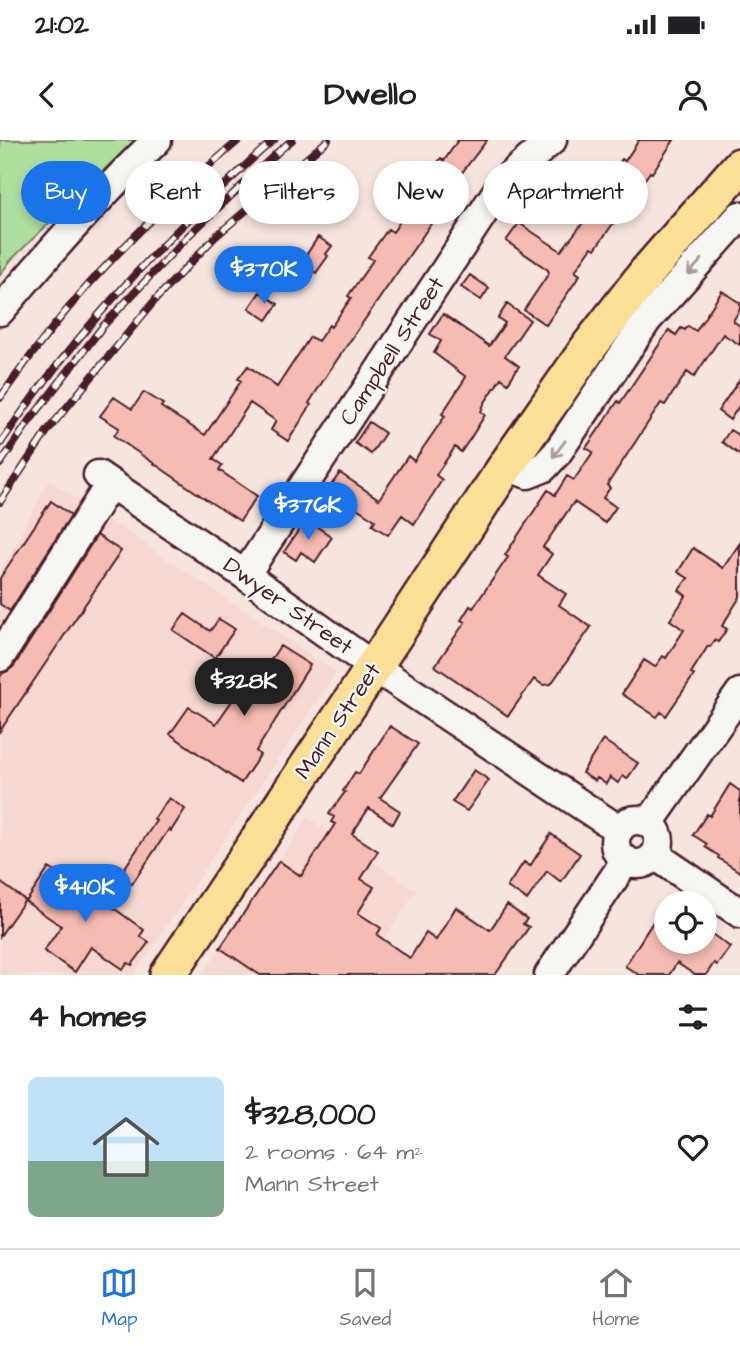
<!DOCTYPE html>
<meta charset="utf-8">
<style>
body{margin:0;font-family:"Architects Daughter",sans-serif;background:#f6f6f6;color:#202124;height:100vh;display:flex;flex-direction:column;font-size:26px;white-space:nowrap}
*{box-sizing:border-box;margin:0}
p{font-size:23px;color:#757577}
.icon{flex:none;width:38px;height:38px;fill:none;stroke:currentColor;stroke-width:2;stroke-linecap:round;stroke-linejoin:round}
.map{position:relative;height:835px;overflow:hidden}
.drawer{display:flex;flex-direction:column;background:#fff;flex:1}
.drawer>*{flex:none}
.hud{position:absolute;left:21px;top:21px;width:698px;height:63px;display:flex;gap:14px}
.buttons{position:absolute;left:654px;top:751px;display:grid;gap:14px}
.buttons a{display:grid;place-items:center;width:63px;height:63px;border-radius:50%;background:#fff;box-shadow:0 4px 10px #0003;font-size:35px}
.price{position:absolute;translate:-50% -60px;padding:0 16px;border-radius:24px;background:#1a73e8;color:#fff;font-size:23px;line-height:46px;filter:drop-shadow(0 2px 4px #0008)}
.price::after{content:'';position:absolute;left:50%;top:42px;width:21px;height:16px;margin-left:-10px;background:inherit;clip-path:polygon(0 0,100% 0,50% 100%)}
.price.on{background:#222;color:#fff}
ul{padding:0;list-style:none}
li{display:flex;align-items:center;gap:21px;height:175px;padding:0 28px}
li span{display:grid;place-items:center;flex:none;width:196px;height:140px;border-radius:10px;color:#555}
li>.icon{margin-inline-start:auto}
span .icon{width:84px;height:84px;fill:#fffc;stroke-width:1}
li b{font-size:30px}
h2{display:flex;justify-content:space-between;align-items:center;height:84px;padding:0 28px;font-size:30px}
.tag{padding:0 24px;border-radius:32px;background:#fff;box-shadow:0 4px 10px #0003;font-size:24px;line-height:63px}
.tag.on{background:#1a73e8;color:#fff}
.status{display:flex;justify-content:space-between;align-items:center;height:49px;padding:0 35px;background:#fff;direction:ltr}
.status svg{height:19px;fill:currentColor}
header{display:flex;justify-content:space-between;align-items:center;height:91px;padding:0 28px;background:#fff;font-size:32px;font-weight:800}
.menu{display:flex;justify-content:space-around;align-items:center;height:98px;border-top:2px solid #e0e0e0;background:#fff;font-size:19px;color:#757577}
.menu a{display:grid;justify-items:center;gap:4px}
.menu .on{color:#1a73e8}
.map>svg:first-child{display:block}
</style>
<div class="status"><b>21:02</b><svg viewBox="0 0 49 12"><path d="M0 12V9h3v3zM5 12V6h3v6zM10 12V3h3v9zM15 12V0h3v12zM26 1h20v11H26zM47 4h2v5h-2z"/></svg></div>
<header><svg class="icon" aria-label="back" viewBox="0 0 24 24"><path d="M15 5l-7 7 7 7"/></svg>Dwello<svg class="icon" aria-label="person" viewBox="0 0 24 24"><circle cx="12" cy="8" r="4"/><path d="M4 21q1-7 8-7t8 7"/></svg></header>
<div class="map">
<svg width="740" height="835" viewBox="0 0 740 835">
<rect width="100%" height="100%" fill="#f6e4df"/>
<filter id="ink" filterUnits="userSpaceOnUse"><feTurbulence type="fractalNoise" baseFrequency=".0143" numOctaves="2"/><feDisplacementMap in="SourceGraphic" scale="14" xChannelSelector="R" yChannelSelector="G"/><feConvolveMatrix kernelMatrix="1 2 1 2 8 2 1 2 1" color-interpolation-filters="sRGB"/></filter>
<g filter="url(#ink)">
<path fill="#f6d8d2" d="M49,340L336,532L134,835H0V433Z
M308,678L416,751L360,835H202Z"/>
<path fill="#aedf9f" stroke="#7c7f65" stroke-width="2" d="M0,0H135L11,120L0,135Z"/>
<path fill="#f6bbb2" stroke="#4a1f2b" stroke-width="2" d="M458,0H487L451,47L455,49L330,230L309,263L311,265L288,301L271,290L276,281L250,263L213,319L222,325L219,330L257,356L240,381L210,362L114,296L119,288L100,276L114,257L132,269L144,252L163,264L161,267L205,295L241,241L238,239L248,226L277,247L310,197L318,201L329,185L331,187L351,158L348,156L373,120L368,117L388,89L393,92L415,59L413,57L441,18L444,21Z
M639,0H674L652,33L650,32L595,109L592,107L575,131L580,135L546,185L524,170L549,133L548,130L506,101L519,83L561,111L603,57L599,55L622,19L625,21Z
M318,97L332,106L326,114L328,116L316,133L301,123Z
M470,135L489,148L481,160L461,147Z
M722,151L740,163V169L733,181L740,186V205L723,194L694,237L687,232L665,265L661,263L607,345L610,348L603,358L616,367L605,383L574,362L543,407L552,414L538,435L566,454L559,465L591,487L551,544L543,545L534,539L508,576L435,526L465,482L461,480L470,466L473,468L508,417L505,415L548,350L555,355L567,336L574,340L593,312L586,308L618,261L620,263L669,190L676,195L681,188L685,190L688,186L696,191Z
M260,152L278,164L267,180L249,168Z
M507,164L530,180L505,216L519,226L508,243L501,238L484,264L481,272L485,275L470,299L461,312L455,307L436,335L442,340L414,384L402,375L388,395L372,385L375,380L346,361L341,368L323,356L340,333L379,359L408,316L414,321L445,276L442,274L466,237L434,213L441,201L430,194L443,174L489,206L505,183L498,178Z
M740,239V264L730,280L718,271Z
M369,282L385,293L371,314L355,303Z
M730,290L740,296V315L722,302Z
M51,361L71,375L10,471L0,464V438Z
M306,379L332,397L315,422L301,412L296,420L284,412Z
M97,395L121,411L0,591V537L3,533L8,531L14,526Z
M740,403V457L722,486L727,489L718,502L715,500L710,507L708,506L691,533L694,535L666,576L661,572L657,577L622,554L644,520L655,527L663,516L666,518L684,490L670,480L686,456L679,450L688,438L678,432L693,408L723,428Z
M185,474L210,491L219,479L235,489L215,518L173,490Z
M280,506L310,525L256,611L260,615L241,643L170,594L189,567L216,584L245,542L252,547Z
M390,586L418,604L380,658L400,671L393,684L369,668L352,694L378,711L361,739L374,747L358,773L381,788L377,795L410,818L426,793L436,800L456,767L490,790L507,765L527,779L523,784L529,787L495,835H260L220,808L279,721L301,736L335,684L331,682L334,677L329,674L345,652L343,651L355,632L359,634Z
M603,600L638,623L627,639L623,636L618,643L610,637L606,644L597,638L595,641L582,633Z
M474,630L489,640L467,671L452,662Z
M730,644L740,651V732L718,718L719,716L705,707L707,704L693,695L707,674L710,676Z
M169,658L185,669L171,691L169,689L132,744L120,735L156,681L154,679Z
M551,694L580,714L561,742L547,731L527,760L507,747L524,722L530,726Z
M49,728L115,769L144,790L140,796L149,802L132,825L128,823L123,829L91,807L75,832L44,811L61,786L26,762Z
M0,742L25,760L0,796Z
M656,777L667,784V802H705V797L709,792L730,807L717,825L714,823L706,835H695L677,823L669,835H639L625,826Z"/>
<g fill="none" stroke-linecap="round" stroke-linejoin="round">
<g stroke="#4a1f2b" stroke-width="33">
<path id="minor" d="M0,171C50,111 101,54 157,0
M506,326L528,334L543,328L557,313L647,180L740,76
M98,335L245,435L374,527L619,690
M245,435L504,41L552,0
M0,517L110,344
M615 702a22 22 0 1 1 44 0a22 22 0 1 1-44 0Z
M649,683L740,553
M655,715L740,773
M549,835L626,720"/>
</g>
<g stroke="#4a1f2b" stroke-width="40">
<path id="major" d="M168,835L360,548L506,326L591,204L647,132L740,26"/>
</g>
<use href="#minor" stroke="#f6f6f2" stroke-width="28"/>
<use href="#major" stroke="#fbdf96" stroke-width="35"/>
<g stroke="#4a1f2b" stroke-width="8">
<path id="rail" d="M0,258C32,213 65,169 103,129C146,83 191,41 239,0
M0,304C61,213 135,129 215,54C235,36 254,16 274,0
M0,324L28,283L103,186L188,96L279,11L292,0
M0,362L48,290L156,159L215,97L328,0"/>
</g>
<use href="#rail" stroke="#f6f6f2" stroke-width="5" stroke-dasharray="16" stroke-linecap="butt"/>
</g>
<defs><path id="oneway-shaft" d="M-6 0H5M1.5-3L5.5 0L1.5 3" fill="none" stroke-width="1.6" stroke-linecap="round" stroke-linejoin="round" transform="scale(1.75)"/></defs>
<g stroke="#a99598">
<use href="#oneway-shaft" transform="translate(695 127) rotate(132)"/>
<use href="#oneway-shaft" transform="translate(559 309) rotate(127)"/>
</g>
</g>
<g text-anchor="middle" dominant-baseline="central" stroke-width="5" stroke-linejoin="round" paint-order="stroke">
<g font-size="23" fill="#4a1f2b" stroke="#f6f6f2">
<text transform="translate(392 211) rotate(-57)">Campbell Street</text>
<text transform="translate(288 466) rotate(35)">Dwyer Street</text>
<text transform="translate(338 581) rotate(-56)">Mann Street</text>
</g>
</g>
</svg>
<div class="buttons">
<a><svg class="icon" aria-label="locate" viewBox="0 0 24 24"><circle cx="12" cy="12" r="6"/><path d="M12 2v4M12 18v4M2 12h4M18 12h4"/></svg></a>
</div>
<b class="price" style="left:264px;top:166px">$370K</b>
<b class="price" style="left:308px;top:402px">$376K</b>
<b class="price on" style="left:244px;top:578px">$328K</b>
<b class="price" style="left:85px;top:784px">$410K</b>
<div class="hud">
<a class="tag on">Buy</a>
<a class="tag">Rent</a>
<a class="tag">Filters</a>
<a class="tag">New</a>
<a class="tag">Apartment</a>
</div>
</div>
<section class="drawer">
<h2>4 homes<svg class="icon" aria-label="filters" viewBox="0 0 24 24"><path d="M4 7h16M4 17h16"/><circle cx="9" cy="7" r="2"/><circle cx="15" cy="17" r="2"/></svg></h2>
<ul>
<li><span style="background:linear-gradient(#bfe0f5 60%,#7fa58c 0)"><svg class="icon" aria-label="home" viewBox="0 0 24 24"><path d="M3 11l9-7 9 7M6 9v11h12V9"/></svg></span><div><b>$328,000</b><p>2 rooms · 64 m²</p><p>Mann Street</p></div><svg class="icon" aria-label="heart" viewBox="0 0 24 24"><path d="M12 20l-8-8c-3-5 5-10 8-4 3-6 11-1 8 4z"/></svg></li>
</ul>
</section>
<nav class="menu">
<a class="on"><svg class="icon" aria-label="map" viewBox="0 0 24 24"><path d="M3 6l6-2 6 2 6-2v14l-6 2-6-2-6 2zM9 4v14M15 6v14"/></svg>Map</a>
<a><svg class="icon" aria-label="saved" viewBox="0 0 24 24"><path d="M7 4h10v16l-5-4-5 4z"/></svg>Saved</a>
<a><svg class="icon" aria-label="home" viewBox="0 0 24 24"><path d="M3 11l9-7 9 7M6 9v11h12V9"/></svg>Home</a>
</nav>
